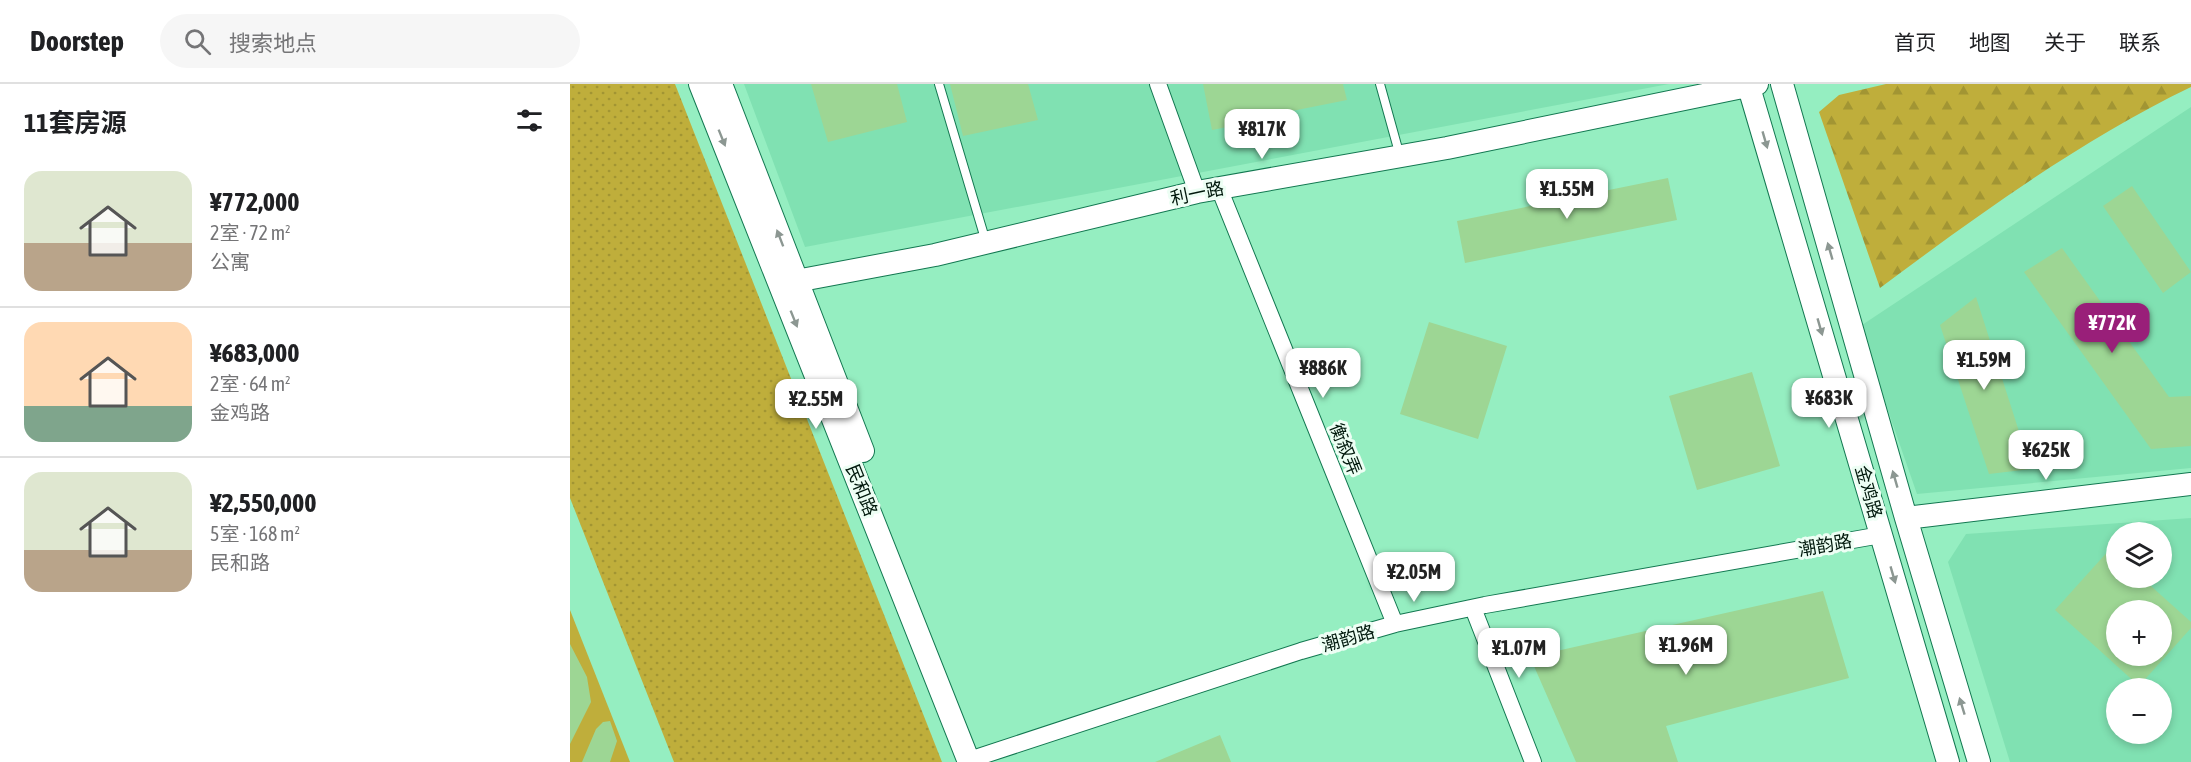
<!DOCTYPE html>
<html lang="zh">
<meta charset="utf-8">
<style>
body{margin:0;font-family:"Asap Condensed","Noto Sans SC",sans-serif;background:#f6f6f6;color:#202124;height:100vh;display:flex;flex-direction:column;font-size:22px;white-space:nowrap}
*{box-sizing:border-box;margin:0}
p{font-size:20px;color:#757577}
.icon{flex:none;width:33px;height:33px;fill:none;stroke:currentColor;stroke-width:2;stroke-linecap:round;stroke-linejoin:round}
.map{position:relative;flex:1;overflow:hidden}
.panel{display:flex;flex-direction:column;background:#fff;width:570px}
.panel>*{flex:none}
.controls{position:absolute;left:1536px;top:438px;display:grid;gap:12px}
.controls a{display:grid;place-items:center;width:66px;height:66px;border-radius:50%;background:#fff;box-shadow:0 3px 9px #0003;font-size:30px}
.price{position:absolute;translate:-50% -51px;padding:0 14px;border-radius:12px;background:#fff;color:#222;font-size:20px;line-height:39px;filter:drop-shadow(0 2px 3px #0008)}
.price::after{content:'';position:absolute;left:50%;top:36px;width:18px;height:14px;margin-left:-9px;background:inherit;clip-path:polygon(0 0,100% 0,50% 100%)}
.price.on{background:#991f79;color:#fff}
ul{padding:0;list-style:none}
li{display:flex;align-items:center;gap:18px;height:150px;padding:0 24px}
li+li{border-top:2px solid #e0e0e0}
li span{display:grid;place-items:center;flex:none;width:168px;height:120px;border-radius:18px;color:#555}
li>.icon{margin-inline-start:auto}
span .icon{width:72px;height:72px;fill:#fffc;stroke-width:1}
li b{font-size:26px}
h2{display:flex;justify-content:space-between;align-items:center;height:72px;padding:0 24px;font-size:26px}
header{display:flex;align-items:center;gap:36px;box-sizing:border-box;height:84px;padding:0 30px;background:#fff;border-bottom:2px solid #e0e0e0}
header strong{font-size:28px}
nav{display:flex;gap:33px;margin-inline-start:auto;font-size:21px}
.search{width:420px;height:54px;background:#f6f6f6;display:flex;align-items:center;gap:15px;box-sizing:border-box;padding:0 21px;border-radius:33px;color:#757577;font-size:22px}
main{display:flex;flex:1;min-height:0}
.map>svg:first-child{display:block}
</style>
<header>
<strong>Doorstep</strong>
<div class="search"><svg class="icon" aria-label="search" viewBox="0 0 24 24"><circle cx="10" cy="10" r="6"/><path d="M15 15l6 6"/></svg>搜索地点</div>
<nav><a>首页</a><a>地图</a><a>关于</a><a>联系</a></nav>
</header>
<main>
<section class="panel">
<h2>11套房源<svg class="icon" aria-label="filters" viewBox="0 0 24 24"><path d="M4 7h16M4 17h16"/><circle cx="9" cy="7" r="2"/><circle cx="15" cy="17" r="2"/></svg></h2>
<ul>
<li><span style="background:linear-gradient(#dfe7d0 60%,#b9a48a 0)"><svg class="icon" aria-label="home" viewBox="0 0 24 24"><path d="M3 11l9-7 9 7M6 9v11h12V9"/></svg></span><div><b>¥772,000</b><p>2室 · 72 m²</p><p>公寓</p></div></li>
<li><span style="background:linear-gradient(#ffd9b3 70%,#7fa58c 0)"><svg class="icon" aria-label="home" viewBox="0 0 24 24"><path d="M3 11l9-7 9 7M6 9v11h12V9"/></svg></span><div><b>¥683,000</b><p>2室 · 64 m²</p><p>金鸡路</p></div></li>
<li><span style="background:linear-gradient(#dfe7d0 65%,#b9a48a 0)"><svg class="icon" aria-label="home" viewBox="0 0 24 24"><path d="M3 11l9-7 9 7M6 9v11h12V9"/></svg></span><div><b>¥2,550,000</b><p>5室 · 168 m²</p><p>民和路</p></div></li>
</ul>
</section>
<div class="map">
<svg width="1621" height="678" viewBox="0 0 1621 678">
<defs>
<pattern id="grass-dots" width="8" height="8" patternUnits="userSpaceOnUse" patternTransform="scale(1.5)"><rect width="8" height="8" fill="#bfae3b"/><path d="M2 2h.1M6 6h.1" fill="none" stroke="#a29533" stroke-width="1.8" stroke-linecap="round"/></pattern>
<pattern id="forest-firs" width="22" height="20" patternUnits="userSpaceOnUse" patternTransform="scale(1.5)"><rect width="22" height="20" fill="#bfae3b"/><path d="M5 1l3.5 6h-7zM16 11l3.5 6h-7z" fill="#a29533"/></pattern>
</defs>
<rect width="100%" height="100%" fill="#95eec1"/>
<path fill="#80e1b2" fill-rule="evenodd" d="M174,0H1099L235,163Z
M1621,23V384L1347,410L1289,243Z
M1621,434V678H1440L1378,478L1396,450ZM1546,448H1592V494H1546ZM1546,526H1592V572H1546ZM1546,604H1592V650H1546Z"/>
<path fill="url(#grass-dots)" d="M0,0H105L372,678H104L0,414Z"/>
<path fill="url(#forest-firs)" d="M1316,0H1621V3C1511,56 1408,131 1310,204L1249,28L1269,11Z"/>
<path fill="#bfae3b" d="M0,526L60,678H0Z"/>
<path fill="#9dd694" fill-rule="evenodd" d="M241,0H327L337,38L258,58Z
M380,0H458L468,36L393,52Z
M633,0H773L777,16L702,31L703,34L642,46Z
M1098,94L1107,136L895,179L887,137Z
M1562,102L1621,188L1593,209L1533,122Z
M1492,164L1599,313L1621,312V362L1581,365L1454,188Z
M1406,213L1461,385L1419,390L1370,241Z
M859,238L937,262L908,355L830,330Z
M1182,288L1210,382L1127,406L1099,312Z
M1540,465L1546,471V494H1572L1621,538V544L1569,602L1485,526ZM1546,526H1592V572H1546Z
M1253,507L1279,594L1096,642L1108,678H1006L960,573Z
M0,560L17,593L21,618L0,660Z
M40,637L47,657L40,678H12L26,645L33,638Z
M650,651L661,678H585Z"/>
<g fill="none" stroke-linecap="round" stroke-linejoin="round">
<g stroke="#137851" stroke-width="10">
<path id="lane" d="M369,0L416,158
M810,0L830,72"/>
</g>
<g stroke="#137851" stroke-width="18">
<path id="street" d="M588,0L627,108
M649,104L825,540
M903,524L963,678
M399,676L731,567L825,540L915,521L1311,451"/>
</g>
<g stroke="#137851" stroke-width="24">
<path id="secondary" d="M130,0L399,678
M151,0L293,367
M1178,0L1378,678
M1212,0L1336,434L1409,678
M211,203L226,197L365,171L627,108L877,64L1187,0
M1336,434L1621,400"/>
</g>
<use href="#lane" stroke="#fff" stroke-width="8"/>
<use href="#street" stroke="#fff" stroke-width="16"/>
<use href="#secondary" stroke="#fff" stroke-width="22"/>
</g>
<defs><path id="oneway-solid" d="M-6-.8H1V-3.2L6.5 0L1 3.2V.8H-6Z" transform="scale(1.5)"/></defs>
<g fill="#8c9792">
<use href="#oneway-solid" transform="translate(152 54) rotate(68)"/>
<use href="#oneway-solid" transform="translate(1195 56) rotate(74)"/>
<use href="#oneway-solid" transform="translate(210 154) rotate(-111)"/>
<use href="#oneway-solid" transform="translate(1260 167) rotate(-106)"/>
<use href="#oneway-solid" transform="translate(224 235) rotate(68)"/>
<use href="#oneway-solid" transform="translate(1250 243) rotate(74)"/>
<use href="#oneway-solid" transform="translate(1325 395) rotate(-106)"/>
<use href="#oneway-solid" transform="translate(1323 491) rotate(74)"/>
<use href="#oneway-solid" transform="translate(1392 622) rotate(-107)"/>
</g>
<g text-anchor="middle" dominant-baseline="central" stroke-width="6" stroke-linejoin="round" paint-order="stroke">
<g font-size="18" fill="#00180c" stroke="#edfef4">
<text transform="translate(627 109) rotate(-12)">利一路</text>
<text transform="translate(776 365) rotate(68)">衡叙弄</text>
<text transform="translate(292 406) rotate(68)">民和路</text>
<text transform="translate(1299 408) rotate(74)">金鸡路</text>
<text transform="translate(1255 461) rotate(-10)">潮韵路</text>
<text transform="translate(778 554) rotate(-16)">潮韵路</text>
</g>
</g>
</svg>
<div class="controls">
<a><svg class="icon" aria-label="layers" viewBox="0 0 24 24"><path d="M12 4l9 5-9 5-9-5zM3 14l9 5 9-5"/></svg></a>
<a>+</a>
<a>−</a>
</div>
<b class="price" style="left:692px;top:76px">¥817K</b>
<b class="price" style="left:997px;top:136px">¥1.55M</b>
<b class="price on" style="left:1542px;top:270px">¥772K</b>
<b class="price" style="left:1414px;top:307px">¥1.59M</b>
<b class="price" style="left:753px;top:315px">¥886K</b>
<b class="price" style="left:1259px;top:345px">¥683K</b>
<b class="price" style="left:246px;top:346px">¥2.55M</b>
<b class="price" style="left:1476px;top:397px">¥625K</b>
<b class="price" style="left:844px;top:519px">¥2.05M</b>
<b class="price" style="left:1116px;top:592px">¥1.96M</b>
<b class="price" style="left:949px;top:595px">¥1.07M</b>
</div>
</main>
